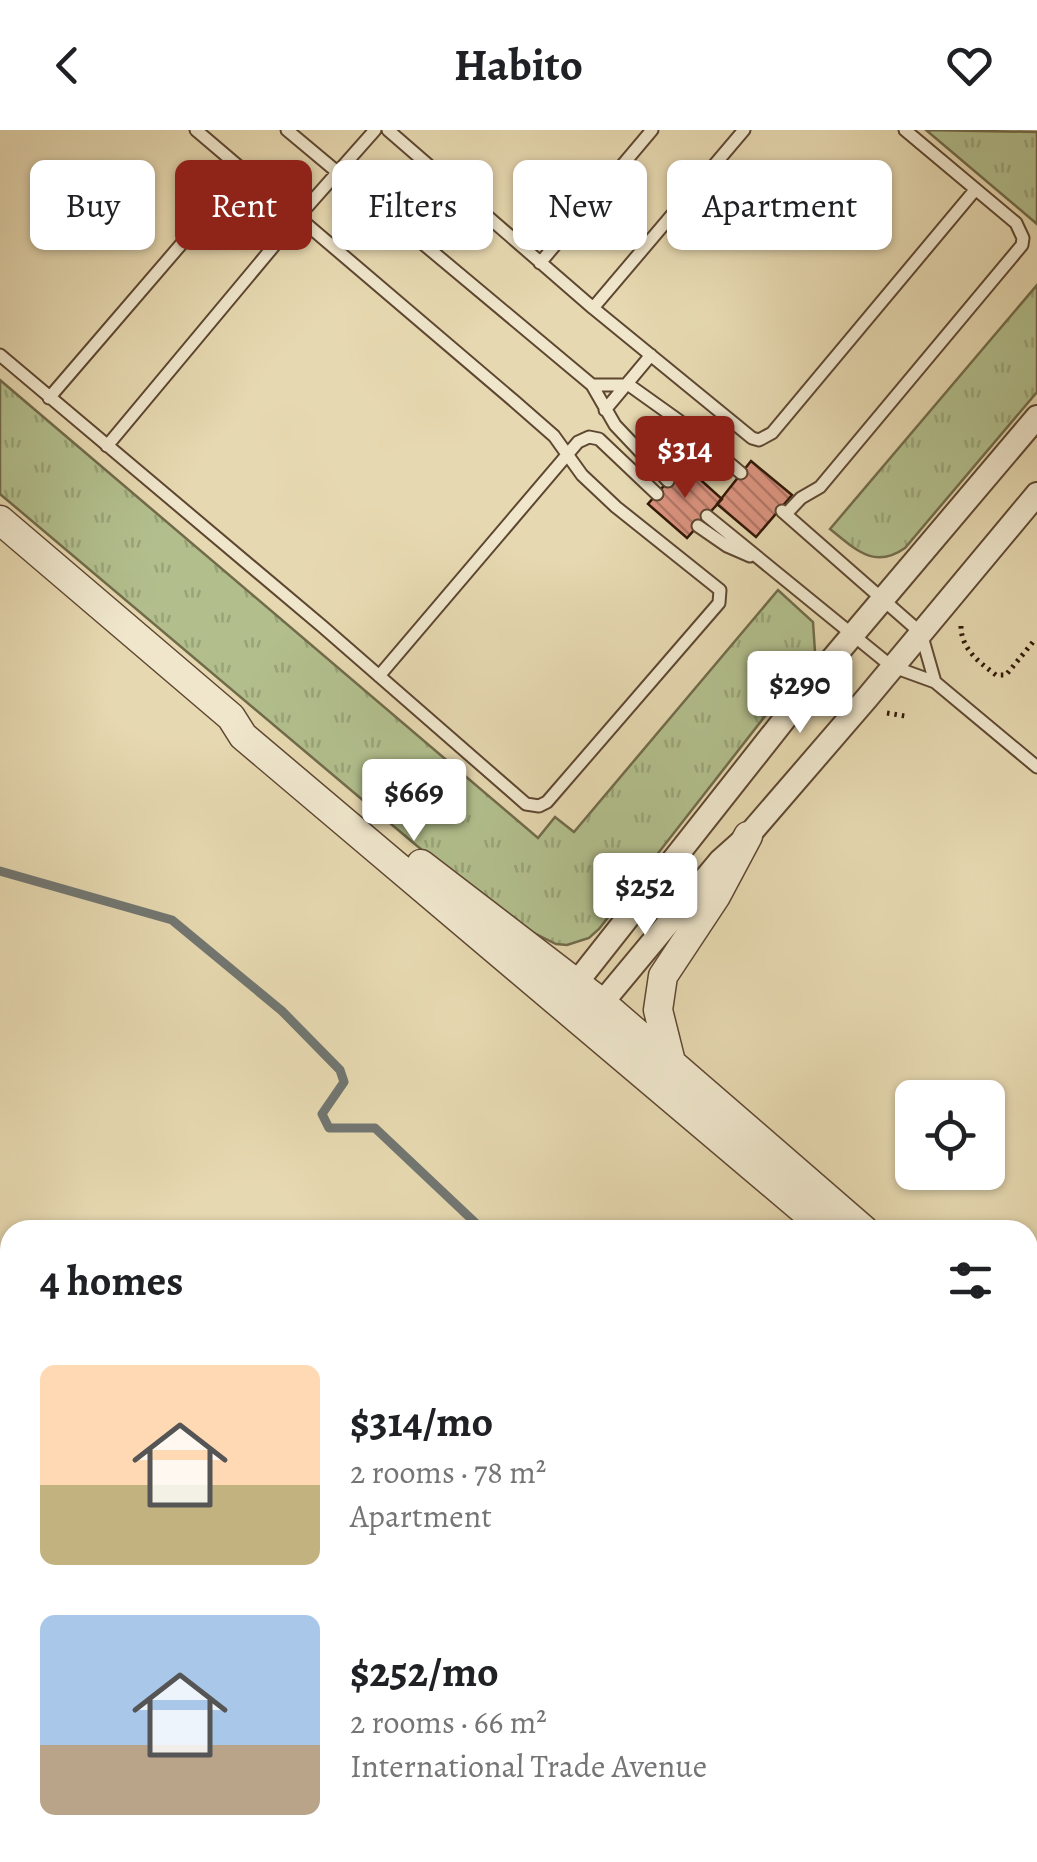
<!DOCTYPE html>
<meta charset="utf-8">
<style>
body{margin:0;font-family:Alegreya,serif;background:#f6f6f6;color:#202124;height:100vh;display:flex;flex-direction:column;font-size:38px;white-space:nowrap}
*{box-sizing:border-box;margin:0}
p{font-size:32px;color:#757577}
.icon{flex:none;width:55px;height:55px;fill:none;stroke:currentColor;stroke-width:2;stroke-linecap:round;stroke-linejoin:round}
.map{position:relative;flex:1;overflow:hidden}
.details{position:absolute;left:0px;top:1090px;width:1038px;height:642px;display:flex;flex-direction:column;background:#fff;border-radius:30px 30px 0 0;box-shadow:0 2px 8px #0004}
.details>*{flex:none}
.banner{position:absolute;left:30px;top:30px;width:978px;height:90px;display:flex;gap:20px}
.fabs{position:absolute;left:895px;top:950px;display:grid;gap:20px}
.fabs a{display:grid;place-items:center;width:110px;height:110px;border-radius:15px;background:#fff;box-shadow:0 2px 8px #0004;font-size:50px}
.price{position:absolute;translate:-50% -85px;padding:0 22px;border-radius:10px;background:#fff;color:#222;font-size:32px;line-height:65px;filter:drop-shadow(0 2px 5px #0008)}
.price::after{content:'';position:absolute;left:50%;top:60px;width:30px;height:22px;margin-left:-15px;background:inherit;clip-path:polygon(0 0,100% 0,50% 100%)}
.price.selected{background:#8f2418;color:#fff}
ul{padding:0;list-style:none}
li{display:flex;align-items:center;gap:30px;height:250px;padding:0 40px}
li span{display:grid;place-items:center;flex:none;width:280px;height:200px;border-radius:15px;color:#555}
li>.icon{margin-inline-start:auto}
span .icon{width:120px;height:120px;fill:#fffc;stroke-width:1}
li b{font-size:42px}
h2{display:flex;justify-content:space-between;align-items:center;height:120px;padding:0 40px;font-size:42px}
.chip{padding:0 35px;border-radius:15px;background:#fff;box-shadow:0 2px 8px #0004;font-size:35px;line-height:90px}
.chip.selected{background:#8f2418;color:#fff}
header{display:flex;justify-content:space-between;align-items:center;height:130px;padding:0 40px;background:#fff;font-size:45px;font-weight:700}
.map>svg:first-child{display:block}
</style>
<header><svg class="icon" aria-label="back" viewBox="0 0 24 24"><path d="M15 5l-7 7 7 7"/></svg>Habito<svg class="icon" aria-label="heart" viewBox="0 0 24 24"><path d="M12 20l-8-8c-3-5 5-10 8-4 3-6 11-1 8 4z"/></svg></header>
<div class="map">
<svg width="1037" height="1732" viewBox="0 0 1037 1732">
<defs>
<pattern id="grass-tufts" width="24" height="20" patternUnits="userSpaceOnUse" patternTransform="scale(2.5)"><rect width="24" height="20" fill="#b2bf8d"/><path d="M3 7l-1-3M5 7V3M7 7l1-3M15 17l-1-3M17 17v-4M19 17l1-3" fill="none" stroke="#99a378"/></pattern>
<pattern id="building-back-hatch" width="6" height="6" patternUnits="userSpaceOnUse" patternTransform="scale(2.5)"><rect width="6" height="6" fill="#db937f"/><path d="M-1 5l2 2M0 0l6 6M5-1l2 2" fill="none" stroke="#b27766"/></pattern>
</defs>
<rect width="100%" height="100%" fill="#e6d8b0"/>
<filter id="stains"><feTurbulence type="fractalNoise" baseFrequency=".002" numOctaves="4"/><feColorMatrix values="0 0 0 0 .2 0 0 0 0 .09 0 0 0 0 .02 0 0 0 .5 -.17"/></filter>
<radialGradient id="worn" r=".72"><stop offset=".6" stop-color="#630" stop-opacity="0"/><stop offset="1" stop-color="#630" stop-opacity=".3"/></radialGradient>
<path fill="url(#grass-tufts)" stroke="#716b4a" stroke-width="2.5" d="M926,0L1037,2V94Z
M1037,155V262L905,418C874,440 855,419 830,399Z
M0,250L538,708L555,687L574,702L778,460L813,492L815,522L599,799L589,808L567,815L556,814L528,800L429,726L0,364Z"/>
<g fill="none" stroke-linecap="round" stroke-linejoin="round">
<path stroke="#717671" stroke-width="9" d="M0,741L172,790L282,881L340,940L344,952L322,984L329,998H375L483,1100
M1010,1722L1018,1732"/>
</g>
<path fill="url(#building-back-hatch)" stroke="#301707" stroke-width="2.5" d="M751,331L792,365L756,407L717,374Z
M683,334L722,369L687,408L648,374Z"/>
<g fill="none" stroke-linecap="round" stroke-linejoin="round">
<g stroke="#5e4731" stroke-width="15">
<path id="service" d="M287,0L592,255L615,295L668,351
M388,0L593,178L752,308L759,310L772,303L975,60
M540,133L652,0
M593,178L744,0
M0,225L323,497L526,674L539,676L547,672L719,473L720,460L616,377L582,345L554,306L514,271L196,0
M592,255H629L678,290L741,343
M49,268L245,40
M605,280L651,225
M107,316L298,87L375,0
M782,381L921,503L935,552
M786,384L801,368L820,357L1022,115L1023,108L1016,93L905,0
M707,386L891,536L935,552L1037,637
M698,396L727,416L750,426
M379,546L578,312L589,307L599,309L657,364"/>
</g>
<g stroke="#5e4731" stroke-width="26">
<path id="minor" d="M566,866L828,534L1037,287
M591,886L720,731L748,706L867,568L1037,364"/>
</g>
<g stroke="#5e4731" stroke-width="31">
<path id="tertiary" d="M0,390L231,587L243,606L827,1100
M421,734L602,873L864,1100
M671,932L658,880L663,846L716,766L748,706
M1028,1243L1037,1251
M1028,1272L1037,1281"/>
</g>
<path stroke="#301707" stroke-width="5" stroke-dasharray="2.5 5" stroke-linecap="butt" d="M961,496C961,519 979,532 996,545H1006L1033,512
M887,583L905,586"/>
<use href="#service" stroke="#efe6cc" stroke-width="11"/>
<use href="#minor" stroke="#efe6cc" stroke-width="22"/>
<use href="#tertiary" stroke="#efe6cc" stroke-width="28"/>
</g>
<rect width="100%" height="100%" filter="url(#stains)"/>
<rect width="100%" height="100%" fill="url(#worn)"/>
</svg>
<div class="fabs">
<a><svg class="icon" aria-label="locate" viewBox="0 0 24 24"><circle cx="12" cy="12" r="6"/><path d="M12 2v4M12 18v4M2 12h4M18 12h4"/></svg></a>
</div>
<b class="price selected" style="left:685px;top:371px">$314</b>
<b class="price" style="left:800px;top:606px">$290</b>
<b class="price" style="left:414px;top:714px">$669</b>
<b class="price" style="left:645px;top:808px">$252</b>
<div class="banner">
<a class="chip">Buy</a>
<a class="chip selected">Rent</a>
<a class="chip">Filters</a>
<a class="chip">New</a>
<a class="chip">Apartment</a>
</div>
<section class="details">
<h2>4 homes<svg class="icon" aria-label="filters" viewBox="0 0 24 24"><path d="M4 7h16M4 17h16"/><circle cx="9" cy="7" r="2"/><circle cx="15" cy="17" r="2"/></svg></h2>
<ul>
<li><span style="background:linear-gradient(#ffd9b3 60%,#c2b280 0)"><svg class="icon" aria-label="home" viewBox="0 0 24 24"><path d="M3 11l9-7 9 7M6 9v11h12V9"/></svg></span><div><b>$314/mo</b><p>2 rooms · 78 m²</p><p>Apartment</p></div></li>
<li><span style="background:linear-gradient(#a9c7e8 65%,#b9a48a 0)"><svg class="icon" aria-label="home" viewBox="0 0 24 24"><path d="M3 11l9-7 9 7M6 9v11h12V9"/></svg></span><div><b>$252/mo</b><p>2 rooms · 66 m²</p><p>International Trade Avenue</p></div></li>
</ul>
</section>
</div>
